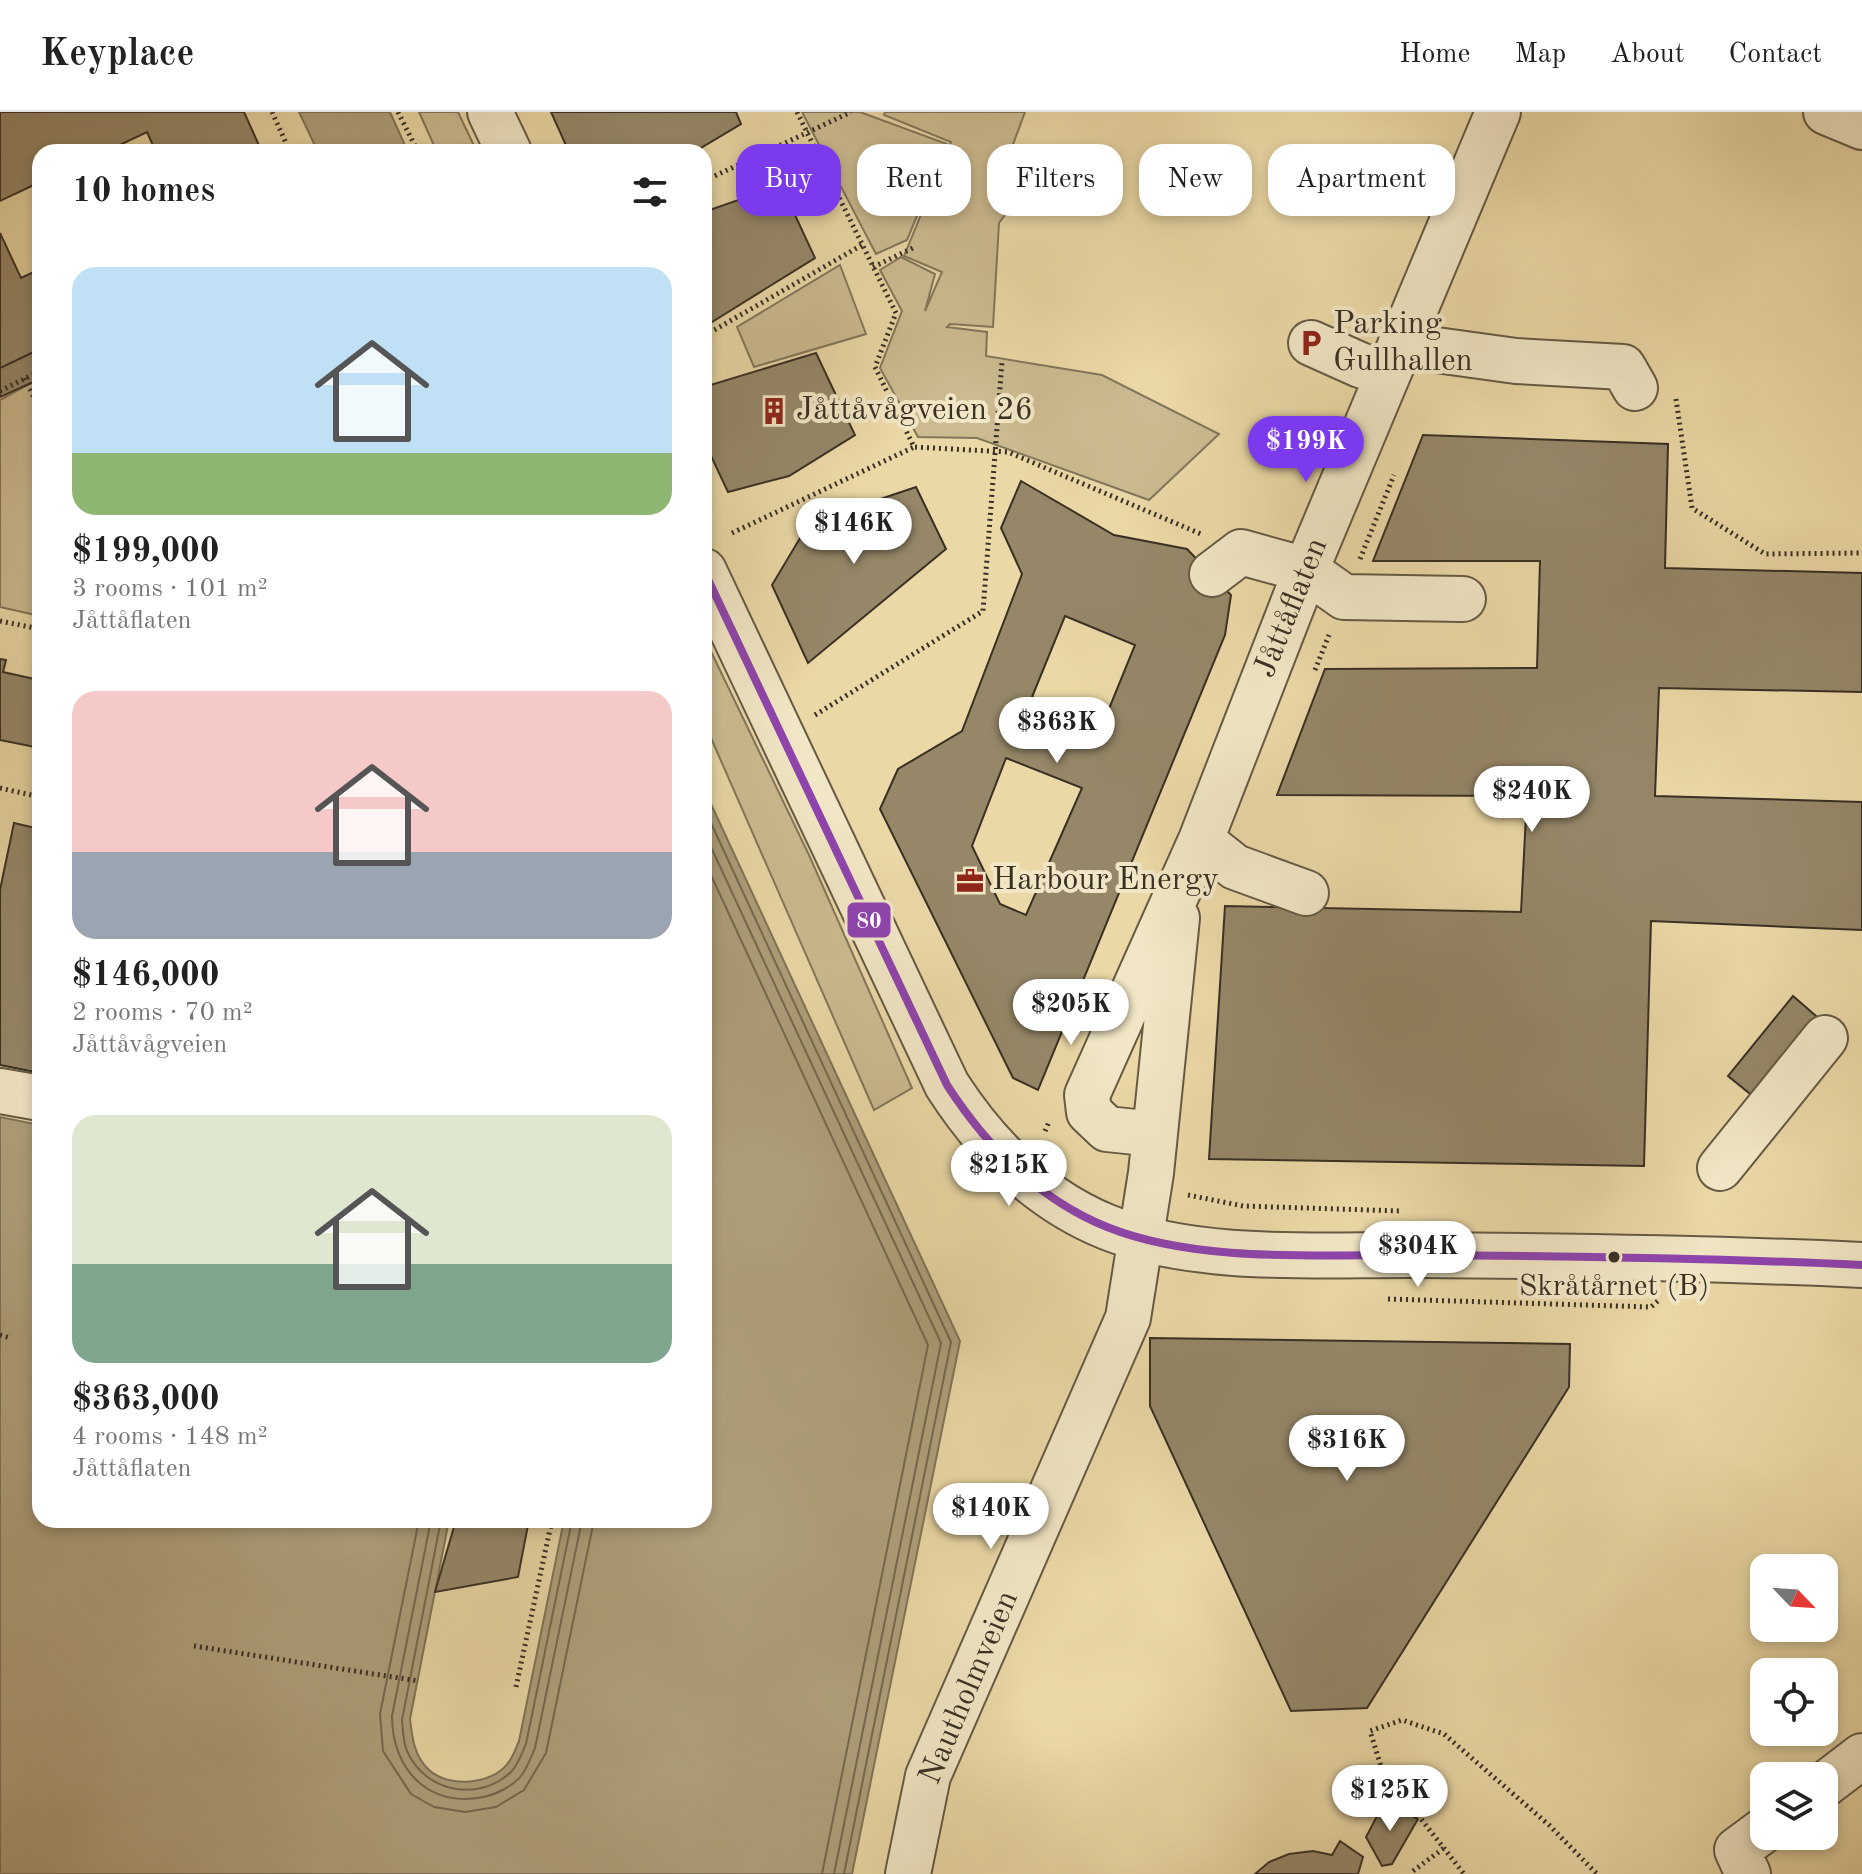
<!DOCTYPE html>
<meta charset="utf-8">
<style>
body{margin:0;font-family:"Old Standard TT",serif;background:#f6f6f6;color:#222;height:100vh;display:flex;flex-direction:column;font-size:30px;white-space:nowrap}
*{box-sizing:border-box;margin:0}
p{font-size:26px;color:#767676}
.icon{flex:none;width:44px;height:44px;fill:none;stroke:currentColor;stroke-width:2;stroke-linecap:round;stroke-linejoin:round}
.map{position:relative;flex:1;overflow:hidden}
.panel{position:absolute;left:32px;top:32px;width:680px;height:1384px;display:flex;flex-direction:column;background:#fff;border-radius:24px;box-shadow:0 4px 12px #0003}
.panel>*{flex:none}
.hud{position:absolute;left:736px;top:32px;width:760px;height:72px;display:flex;gap:16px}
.needle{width:52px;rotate:115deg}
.fabs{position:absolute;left:1750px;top:1442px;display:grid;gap:16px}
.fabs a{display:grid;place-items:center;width:88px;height:88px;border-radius:16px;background:#fff;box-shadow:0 4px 12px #0003;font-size:40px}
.price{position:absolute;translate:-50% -68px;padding:0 18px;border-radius:28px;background:#fff;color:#222;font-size:26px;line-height:52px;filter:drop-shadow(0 2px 4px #0008)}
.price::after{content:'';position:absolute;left:50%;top:48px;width:24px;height:18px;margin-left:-12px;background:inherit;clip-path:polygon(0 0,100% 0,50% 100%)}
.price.current{background:#7c3aed;color:#fff}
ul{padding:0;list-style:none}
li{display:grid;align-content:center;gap:16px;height:424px;padding:0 40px}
li span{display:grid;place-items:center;height:248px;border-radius:24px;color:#555}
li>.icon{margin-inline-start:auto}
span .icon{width:144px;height:144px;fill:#fffc;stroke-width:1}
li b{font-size:34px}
h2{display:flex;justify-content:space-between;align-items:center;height:96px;padding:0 40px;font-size:34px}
.pill{padding:0 28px;border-radius:24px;background:#fff;box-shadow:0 4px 12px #0003;font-size:28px;line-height:72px}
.pill.current{background:#7c3aed;color:#fff}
header{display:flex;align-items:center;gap:48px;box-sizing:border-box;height:112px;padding:0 40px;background:#fff;border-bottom:2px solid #e0e0e0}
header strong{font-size:38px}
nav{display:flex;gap:44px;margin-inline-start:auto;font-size:28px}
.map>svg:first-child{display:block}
</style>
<header>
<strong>Keyplace</strong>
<nav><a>Home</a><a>Map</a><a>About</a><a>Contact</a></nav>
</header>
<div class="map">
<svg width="1862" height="1762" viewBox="0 0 1862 1762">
<rect width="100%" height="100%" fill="#ead8a6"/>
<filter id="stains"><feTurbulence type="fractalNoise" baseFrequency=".0025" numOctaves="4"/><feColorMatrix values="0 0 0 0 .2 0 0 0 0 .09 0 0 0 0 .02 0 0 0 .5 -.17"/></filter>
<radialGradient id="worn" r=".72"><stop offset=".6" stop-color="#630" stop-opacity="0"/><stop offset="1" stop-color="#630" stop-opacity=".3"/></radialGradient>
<path fill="#ccbb90" stroke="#82765a" stroke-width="2" d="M419,0H458L477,40H437Z
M802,0H860L947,32L907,128L876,142Z
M885,0H1025L991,92L1007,100L999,111L993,215L950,212L947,215L987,220L986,244L1102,263L1219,322L1149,388L977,326L918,325L880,256L902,199L880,158L901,145L935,162L925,199L942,160L904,144L951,30L884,3Z
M840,153L866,222L754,255L737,215Z
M40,266V504L0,495V288Z
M704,525L809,743L912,976L874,998L704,610Z"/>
<path fill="#ae9f7a" stroke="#7f7358" stroke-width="2" d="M299,0H390L408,40H318Z
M704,677L960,1229L852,1762H0V1005L40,1013V1408H449L410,1607C412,1625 414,1644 429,1658C449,1676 492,1673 508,1651C513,1645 516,1636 519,1629L564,1408H704Z"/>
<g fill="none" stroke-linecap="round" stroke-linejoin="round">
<path stroke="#74684f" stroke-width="2" d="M704,696L951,1230L844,1762
M704,720L941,1231L834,1762
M704,748L928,1233L822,1762
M419,1408L380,1602L383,1639L411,1682L434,1695L465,1700L496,1695L524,1678L546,1641L594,1408
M431,1408L392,1604C392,1657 428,1696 483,1685C495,1683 513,1674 521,1664C527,1657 531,1645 535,1636L582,1408
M441,1408L402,1608C403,1618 403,1630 407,1639C425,1680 478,1691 511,1660C518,1653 522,1641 526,1632L572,1408"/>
</g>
<path fill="#958768" stroke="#393024" stroke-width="2" fill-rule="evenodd" d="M0,0H244L262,40H156L147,20L105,40H40V70L0,89Z
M551,0H736L741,12L694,40H569Z
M781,73L815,146L704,215V100Z
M0,121L21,166L40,157V237L0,256Z
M40,237V267L0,285V256Z
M816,241L855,323L789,364L728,380L704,329V275Z
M1423,323L1668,332L1665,456L1862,461V580L1659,576L1655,684L1862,690V818L1651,809L1644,1054L1209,1047L1225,794L1521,800L1527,684L1277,683L1325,557L1537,556L1540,449H1373Z
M1021,369L1114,423L1187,437L1231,483L1225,523L1038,978L1013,966L880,697L898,657L962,619L1022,462L1001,416ZM1065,504L1135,533L1102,614L1032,585ZM1006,646L1082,676L1026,803L1000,792L972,734Z
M916,375L946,437L808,551L772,473L809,411Z
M0,547L6,548L3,560L39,568L40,564V636L0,628Z
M14,711L40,717V961L0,953V778Z
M1793,884L1823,910L1759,989L1728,964Z
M1150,1226L1570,1232L1569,1275L1367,1596L1291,1599L1150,1294Z
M456,1408H529L518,1465L435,1480Z
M1385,1689L1418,1707L1392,1752L1382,1754L1366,1725Z
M1340,1729L1363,1745L1358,1762H1255L1269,1750L1289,1742L1313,1739L1332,1743Z"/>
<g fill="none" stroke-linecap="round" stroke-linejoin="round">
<g stroke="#655a44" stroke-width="48">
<path id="minor" d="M490,0L509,40
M1826,0L1862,15
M1311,231L1360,253L1388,262
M1400,233L1516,249L1623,255L1635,276
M704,459L947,973C987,1035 1038,1087 1107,1115C1199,1152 1323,1142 1420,1143C1567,1144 1715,1146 1862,1153
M1212,462L1241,440L1306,458L1344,485L1463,487
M1201,728L1235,755L1306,781
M0,979L40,986
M1155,1022L1107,1017L1089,1000L1087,983L1201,728L1306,458L1498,0
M1720,1056L1825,926
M1824,1673L1862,1644
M908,1762L928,1664L1128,1206L1151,1061L1177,806
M1748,1762L1737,1738L1764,1718"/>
</g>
<path stroke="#393024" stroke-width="5" stroke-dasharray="2 4" stroke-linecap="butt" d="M272,0L290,40
M398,0L418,40
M797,0L896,201L875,255L914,335L1008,340L1201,422
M704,69L851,0
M873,155L915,135
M704,224L862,133
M25,266L40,298
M0,279L40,259
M1676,287L1692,396L1765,442L1862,441
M732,421L914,335
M1360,447L1394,363
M0,509L40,517
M1315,558L1329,523
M815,603L983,499L1002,250
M0,676L40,685
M1045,1019L1050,1008
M1188,1083L1243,1094L1401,1099
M1388,1187L1651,1195L1659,1188
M0,1223L10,1226
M194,1534L419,1569
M516,1575L552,1408
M1393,1693L1370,1619L1402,1608L1444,1622L1549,1713L1597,1762
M1414,1698L1464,1762
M1413,1759L1444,1736"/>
<use href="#minor" stroke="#f1e6c5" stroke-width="44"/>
<g stroke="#f1e6c5" stroke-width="14">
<path id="bus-1" d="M704,459L947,973C987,1035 1038,1087 1107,1115C1199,1152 1323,1142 1420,1143C1567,1144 1715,1146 1862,1153"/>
</g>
<use href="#bus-1" stroke="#8e44ad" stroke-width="8"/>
</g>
<defs>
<g id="parking-bare" transform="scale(2.16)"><path d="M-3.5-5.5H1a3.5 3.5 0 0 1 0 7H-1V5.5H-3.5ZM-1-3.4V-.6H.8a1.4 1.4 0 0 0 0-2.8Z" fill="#8f2418" stroke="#f1e6c5" stroke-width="2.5" paint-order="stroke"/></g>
<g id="building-bare" transform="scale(2.16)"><path d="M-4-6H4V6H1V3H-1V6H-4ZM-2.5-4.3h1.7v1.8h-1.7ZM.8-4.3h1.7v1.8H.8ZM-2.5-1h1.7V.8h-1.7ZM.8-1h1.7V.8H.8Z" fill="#8f2418" stroke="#f1e6c5" stroke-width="2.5" paint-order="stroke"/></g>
<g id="office-bare" transform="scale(2.16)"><path d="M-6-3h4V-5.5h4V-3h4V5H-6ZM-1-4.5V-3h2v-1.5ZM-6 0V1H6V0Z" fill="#8f2418" stroke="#f1e6c5" stroke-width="2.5" paint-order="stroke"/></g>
</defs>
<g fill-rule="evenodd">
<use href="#parking-bare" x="1311" y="231"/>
<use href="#building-bare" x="774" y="299"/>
<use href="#office-bare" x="970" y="769"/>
</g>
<circle fill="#393024" stroke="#f1e6c5" stroke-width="3" cx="1614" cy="1145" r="7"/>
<g text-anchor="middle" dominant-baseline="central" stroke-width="8" stroke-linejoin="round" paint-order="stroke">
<g font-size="30" fill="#393024" stroke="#f1e6c5">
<text x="1614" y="1175">Skråtårnet (B)</text>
</g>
<g font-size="32" fill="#393024" stroke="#f1e6c5" text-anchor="start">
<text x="1333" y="213">Parking<tspan x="1333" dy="37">Gullhallen</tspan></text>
<text x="796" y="299">Jåttåvågveien 26</text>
<text x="992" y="769">Harbour Energy</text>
</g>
<g font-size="32" fill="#393024" stroke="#f1e6c5">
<text transform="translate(1292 496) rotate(-68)">Jåttåflaten</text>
<text transform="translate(970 1576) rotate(-67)">Nautholmveien</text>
</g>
</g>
<rect stroke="#f1e6c5" stroke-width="3" x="846" y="789" width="46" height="38" rx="8" fill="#8e44ad"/>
<g font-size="22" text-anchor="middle" font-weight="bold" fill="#fff">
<text x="869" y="816">80</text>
</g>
<rect width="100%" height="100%" filter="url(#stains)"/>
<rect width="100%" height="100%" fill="url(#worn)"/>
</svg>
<div class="fabs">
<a><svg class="needle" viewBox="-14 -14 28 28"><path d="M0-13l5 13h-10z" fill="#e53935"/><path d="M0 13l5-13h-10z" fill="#767676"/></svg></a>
<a><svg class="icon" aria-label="locate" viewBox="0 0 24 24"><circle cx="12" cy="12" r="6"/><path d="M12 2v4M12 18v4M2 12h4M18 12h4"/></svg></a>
<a><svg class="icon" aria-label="layers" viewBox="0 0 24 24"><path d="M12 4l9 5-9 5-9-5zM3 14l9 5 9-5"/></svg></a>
</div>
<b class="price current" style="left:1306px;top:372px">$199K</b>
<b class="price" style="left:854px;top:454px">$146K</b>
<b class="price" style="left:1057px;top:653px">$363K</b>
<b class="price" style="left:1532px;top:722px">$240K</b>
<b class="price" style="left:1071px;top:935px">$205K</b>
<b class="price" style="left:1009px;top:1096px">$215K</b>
<b class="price" style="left:1418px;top:1177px">$304K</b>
<b class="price" style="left:1347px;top:1371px">$316K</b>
<b class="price" style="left:991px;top:1439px">$140K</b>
<b class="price" style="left:1390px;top:1721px">$125K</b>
<div class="hud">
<a class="pill current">Buy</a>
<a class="pill">Rent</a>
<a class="pill">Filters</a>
<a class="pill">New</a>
<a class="pill">Apartment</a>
</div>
<section class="panel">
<h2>10 homes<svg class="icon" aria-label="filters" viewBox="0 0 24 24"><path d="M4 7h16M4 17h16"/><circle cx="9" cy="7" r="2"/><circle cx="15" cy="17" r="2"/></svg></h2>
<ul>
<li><span style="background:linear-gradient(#bfe0f5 75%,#8fb573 0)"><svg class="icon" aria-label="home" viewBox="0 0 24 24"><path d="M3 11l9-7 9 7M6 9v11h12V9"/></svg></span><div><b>$199,000</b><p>3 rooms · 101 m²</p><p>Jåttåflaten</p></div></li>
<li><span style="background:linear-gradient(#f6c9c9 65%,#9aa5b1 0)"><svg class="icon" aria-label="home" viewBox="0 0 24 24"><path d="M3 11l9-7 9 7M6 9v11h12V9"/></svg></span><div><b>$146,000</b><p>2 rooms · 70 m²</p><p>Jåttåvågveien</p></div></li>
<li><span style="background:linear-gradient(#dfe7d0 60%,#7fa58c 0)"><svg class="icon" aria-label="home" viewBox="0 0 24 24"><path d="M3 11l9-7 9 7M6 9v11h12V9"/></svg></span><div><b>$363,000</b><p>4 rooms · 148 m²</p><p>Jåttåflaten</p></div></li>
</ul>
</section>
</div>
